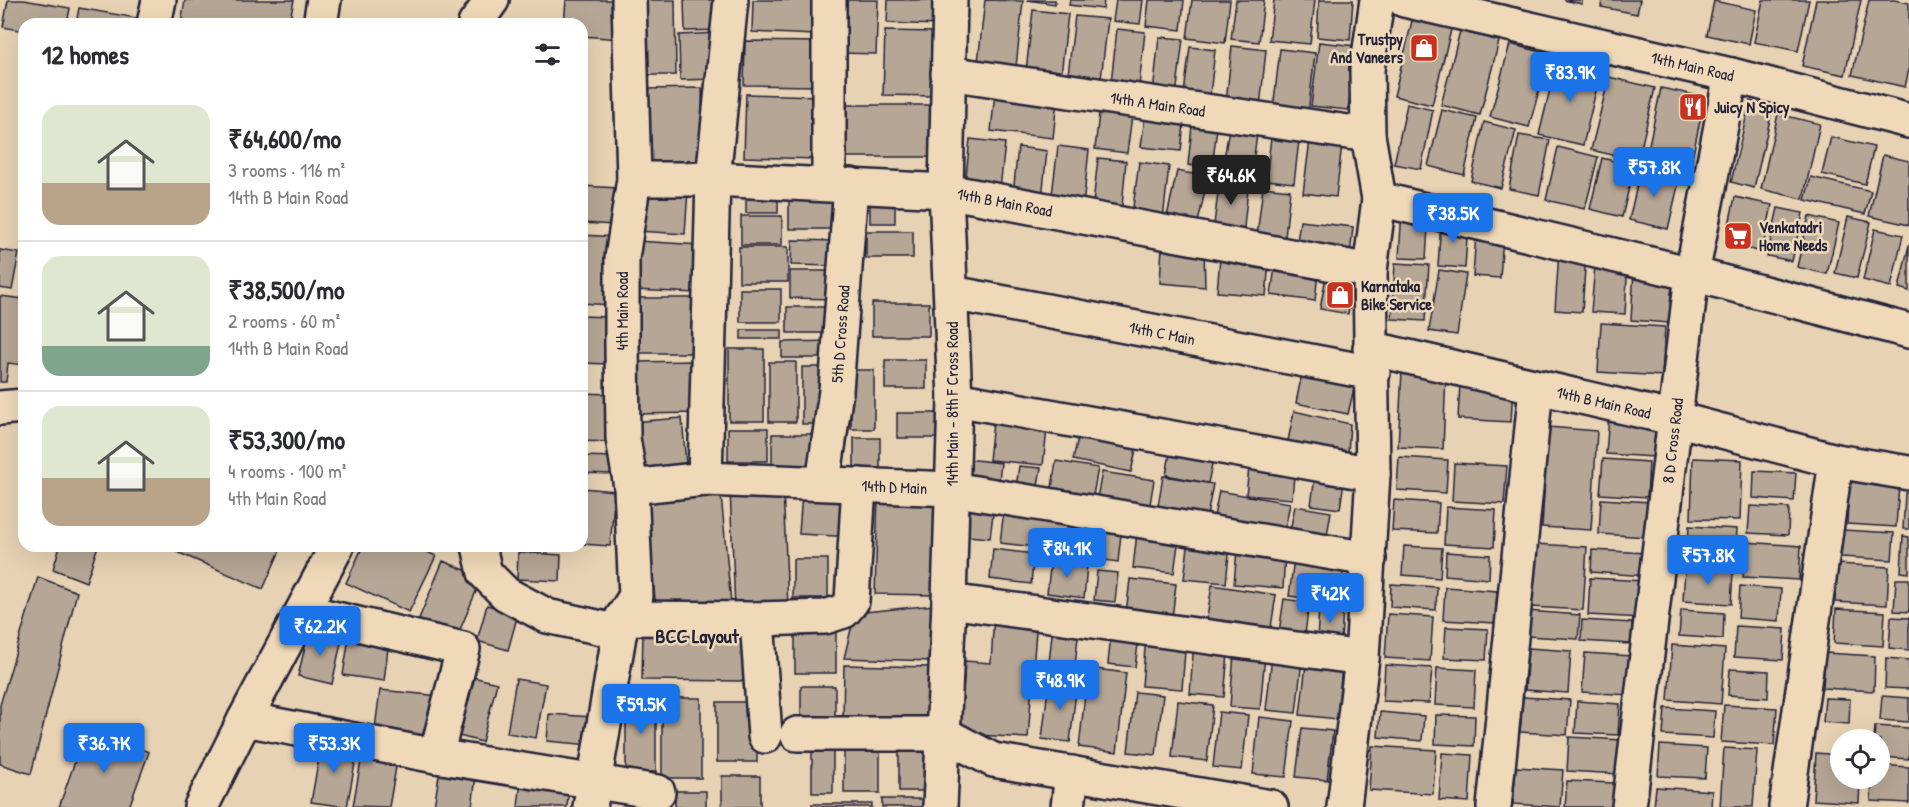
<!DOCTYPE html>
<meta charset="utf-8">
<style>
body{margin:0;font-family:"Patrick Hand",sans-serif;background:#f7f7f7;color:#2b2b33;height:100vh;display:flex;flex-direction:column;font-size:22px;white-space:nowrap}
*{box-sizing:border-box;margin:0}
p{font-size:20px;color:#7c7c81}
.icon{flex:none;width:33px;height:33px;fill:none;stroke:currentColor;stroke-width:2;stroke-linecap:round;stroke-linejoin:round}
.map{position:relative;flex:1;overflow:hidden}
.sheet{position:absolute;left:18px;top:18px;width:570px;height:534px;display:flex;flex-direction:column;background:#fff;border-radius:18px;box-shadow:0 6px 24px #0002}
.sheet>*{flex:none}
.controls{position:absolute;left:1830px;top:729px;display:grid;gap:12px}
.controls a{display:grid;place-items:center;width:60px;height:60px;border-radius:50%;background:#fff;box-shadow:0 6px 24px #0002;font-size:30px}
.price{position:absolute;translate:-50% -51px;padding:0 14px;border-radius:6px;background:#1a73e8;color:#fff;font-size:20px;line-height:39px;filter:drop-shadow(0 2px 3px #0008)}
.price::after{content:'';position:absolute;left:50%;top:36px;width:18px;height:14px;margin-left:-9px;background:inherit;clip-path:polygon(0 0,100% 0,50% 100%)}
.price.active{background:#222;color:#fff}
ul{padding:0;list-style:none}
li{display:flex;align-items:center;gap:18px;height:150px;padding:0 24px}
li+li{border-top:2px solid #e1e1e2}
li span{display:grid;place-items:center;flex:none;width:168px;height:120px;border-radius:18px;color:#555}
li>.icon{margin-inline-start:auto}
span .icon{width:72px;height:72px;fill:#fffc;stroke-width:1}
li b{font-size:26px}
h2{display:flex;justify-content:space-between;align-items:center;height:72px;padding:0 24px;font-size:26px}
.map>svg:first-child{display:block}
</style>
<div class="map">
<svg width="1909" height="807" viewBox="0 0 1909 807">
<rect width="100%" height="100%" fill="#e7d2b3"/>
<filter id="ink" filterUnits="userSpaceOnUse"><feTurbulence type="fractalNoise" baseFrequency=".0167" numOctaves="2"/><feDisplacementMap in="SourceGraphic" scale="12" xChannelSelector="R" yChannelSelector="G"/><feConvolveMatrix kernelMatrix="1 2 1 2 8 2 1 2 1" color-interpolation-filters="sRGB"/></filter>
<g filter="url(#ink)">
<path fill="#b6a695" stroke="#22223b" stroke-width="1.5" d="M8,0H24L70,8L67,24H24V31L3,27Z
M185,0H294L289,24H181Z
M566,0H624L620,39L582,36V24H564Z
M643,0H675L676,75H644Z
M684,0H721L722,30L685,31Z
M753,0H816L815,35L752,32Z
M844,0H878L876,54L842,53Z
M888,0H938L937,25L887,23Z
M985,0L1023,1L1016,67L978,62Z
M1027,0H1055V4Z
M1070,0H1104L1103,9L1069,5Z
M1116,0H1143L1140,24L1113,21Z
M1149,0H1184L1181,30L1146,26Z
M1192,0H1230L1225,43L1187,38Z
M1236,0H1264L1259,42L1231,39Z
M1274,0H1315L1310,44L1269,40Z
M1319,0H1353L1350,40L1317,37Z
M1564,0H1582V4Z
M1602,0H1640L1637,14L1601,7Z
M1763,0H1809L1798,51L1754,42Z
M1816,0H1861L1845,75L1802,66Z
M1869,0H1894L1909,3V69L1905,87L1852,75Z
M1714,1L1756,10L1749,44L1707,35Z
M79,8L137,18L136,24H76Z
M1033,10L1068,14L1061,75L1026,71Z
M1075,16L1108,19L1101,79L1068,75Z
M1413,17L1452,26L1432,105L1394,96Z
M1117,29L1145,32L1139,86L1111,83Z
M885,31L935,32L933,96L883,95Z
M1460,31L1499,41L1480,115L1441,105Z
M719,33L720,79L680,80L679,35Z
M1159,37L1183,39L1176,96L1153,93Z
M745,41L823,42L822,86L744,85Z
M1319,42L1356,46L1348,110L1311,106Z
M1510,44L1549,54L1529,127L1490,117Z
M1232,46L1266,50L1260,107L1226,103Z
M1190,47L1215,50L1209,104L1183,101Z
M1280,49L1315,53L1308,114L1273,110Z
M1557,60L1601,70L1583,145L1539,135Z
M1609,77L1655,88L1638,161L1591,150Z
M702,88L703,166H648L646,89Z
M1661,88L1705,97L1689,173L1645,164Z
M995,93L1057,100L1053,138L991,131Z
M746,94L820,96L818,159L744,157Z
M1750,101L1773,107L1754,188L1731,182Z
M1100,104L1133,108L1127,153L1095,149Z
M1407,104L1433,110L1421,169L1394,164Z
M847,105H938V157H847Z
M1146,108L1185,113L1181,151L1141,147Z
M1442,110L1477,118L1464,175L1428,166Z
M1778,114L1820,124L1803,199L1761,189Z
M1193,116L1218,119L1212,168L1188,165Z
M1484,122L1516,130L1501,188L1471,181Z
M1230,123L1258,128L1252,169L1223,165Z
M1272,129L1300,132L1294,183L1266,180Z
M1519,135L1550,140L1539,195L1509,189Z
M1831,137L1874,147L1865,184L1822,174Z
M970,139L1005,143L1000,189L965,185Z
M1310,140L1342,143L1336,197L1303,193Z
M1058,146L1089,150L1083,206L1051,203Z
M1018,147L1047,151L1042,198L1013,194Z
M1558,147L1598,157L1585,209L1546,200Z
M1883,155L1909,161V225L1869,216Z
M1098,158L1126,161L1122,207L1093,204Z
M1602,158L1634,166L1622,217L1590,209Z
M1139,162L1169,166L1163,219L1132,215Z
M1641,168L1680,177L1668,229L1629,220Z
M1177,171L1208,177L1197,227L1166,221Z
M1220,177L1249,180L1243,236L1213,232Z
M1811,177L1871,191L1865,214L1805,200Z
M582,186L618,188L614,225L582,223Z
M746,186H778V213H746Z
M1263,187L1290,190L1284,247L1256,244Z
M641,188L688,190L685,234L638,231Z
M870,196H895V223H870Z
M789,197H839V229H789Z
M1735,197L1772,205L1762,252L1725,243Z
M1778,208L1803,213L1792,261L1767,256Z
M1402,209L1429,211L1426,259L1399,258Z
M741,216H782V245H741Z
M1809,216L1839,223L1827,274L1797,267Z
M1848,217L1871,222L1857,278L1835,273Z
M1441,220L1468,222L1465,268L1438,266Z
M1300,221L1353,227L1350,255L1296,249Z
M1875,229L1903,235L1891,287L1863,280Z
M866,231H913V258H866Z
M1476,234L1503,236L1500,278L1473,276Z
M582,235L616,237L610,305L582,303Z
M792,240L838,241L837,266L791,265Z
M637,241L700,245L697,293L634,290Z
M1909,245V291L1899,288Z
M1162,246L1204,249L1205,287L1160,283Z
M739,247H788V282H739Z
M0,250L19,253L12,290L0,288Z
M1559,252L1586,254L1582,312L1555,310Z
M1220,258L1269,262L1266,296L1217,292Z
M1628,260L1625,314L1591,312L1595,265Z
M1395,263L1429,265L1425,321L1392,319Z
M1275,267L1318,273L1315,301L1271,295Z
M1439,270L1466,274L1457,335L1429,331Z
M1634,270L1673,272L1669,323L1631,320Z
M790,271H837L836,299L790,298Z
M1327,271L1355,276L1348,314L1320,309Z
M740,289H781V322H740Z
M0,296L24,299V365L8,363L6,382H0Z
M635,298H698V353H635Z
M872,303H929V336H872Z
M787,307H836V333H787Z
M582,316L609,317L608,364L582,363Z
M1601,323L1665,327L1662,376L1598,372Z
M741,330H782V339H741Z
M835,341V358H782V342Z
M729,349H764V421H729Z
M885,360H926V389H885Z
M697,361L698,413L634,414L633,362Z
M769,362H796V422H769Z
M802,367H825V424H802Z
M851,370H874V429H851Z
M1402,371L1446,373L1443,449L1398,447Z
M1302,373L1355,384L1348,414L1296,403Z
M1460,383L1513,386L1511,422L1458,419Z
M582,393L609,394L607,442L582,441Z
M1294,411L1350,424L1348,453L1288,441Z
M897,413H937V438H897Z
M1609,416L1656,419L1654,457L1606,454Z
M682,418L686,464L635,469L631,422Z
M993,423L1047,429L1043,465L989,460Z
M1548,427L1597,431L1591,530L1542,527Z
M728,428H768V461H728Z
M1079,433L1137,445L1131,472L1073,460Z
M772,434H813V465H772Z
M854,438H880V481H854Z
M1172,443L1215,450L1208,483L1166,475Z
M582,456L613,457L612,474L582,473Z
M1399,457L1448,460L1446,493L1397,490Z
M958,458L1001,463L998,490L955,485Z
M1693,458L1742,460L1740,520L1691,519Z
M1250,459L1295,463L1292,499L1246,495Z
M1603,459L1649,462L1647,497L1600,494Z
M1056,461L1098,468L1091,507L1050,501Z
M1454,463L1507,466L1504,504L1452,501Z
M1019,466L1041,468L1036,497L1015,494Z
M1316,470L1345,474L1340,509L1311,505Z
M1754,471L1796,473L1794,501L1753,498Z
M1102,472L1154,480L1148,516L1095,508Z
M1163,476L1213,484L1205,527L1156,518Z
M1849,481L1899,484L1896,527L1847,524Z
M720,484L731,603L656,610L645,491Z
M783,487L788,607L735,609L730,489Z
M582,488L615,491L610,546L582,544Z
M1219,491L1290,503L1283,540L1212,527Z
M802,493L855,496L853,537L799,534Z
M878,493L940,495L937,595L875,594Z
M1905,493H1909V529H1903Z
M1601,499L1650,502L1648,537L1599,534Z
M1394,500L1439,503L1437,533L1392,531Z
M971,503L994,506L990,538L967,536Z
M1295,506L1331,512L1325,547L1288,541Z
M1750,506L1789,508L1788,535L1748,533Z
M1446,507L1496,510L1494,547L1444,544Z
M1004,510L1075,518L1071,551L1000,543Z
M1689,526L1737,529L1735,565L1687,562Z
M1843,530L1894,533L1892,560L1841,557Z
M1101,532L1121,534L1118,562L1098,559Z
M1137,533L1179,537L1174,573L1133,568Z
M1903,536L1909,537V573L1901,572Z
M1189,539L1230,544L1226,583L1184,579Z
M1745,542L1801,546L1799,580L1743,577Z
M1535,544L1587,547L1583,610L1531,607Z
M60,546H98L86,582L53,569Z
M180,546H282L263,589L177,552Z
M363,546H414L436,556L409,612L346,583Z
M1404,546L1442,548L1440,578L1402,575Z
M993,549L1034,554L1031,584L990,579Z
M1237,550L1285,553L1283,588L1234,584Z
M1592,550L1646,553L1645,576L1591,572Z
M518,552L561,555L560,581L517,579Z
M1446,552L1490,555L1489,579L1445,575Z
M793,559H828V598H793Z
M1294,559L1344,565L1340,602L1289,596Z
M443,561L482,577L457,637L418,621Z
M1051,561L1087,565L1084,598L1047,593Z
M1837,564L1889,567L1887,605L1835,602Z
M1685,569L1733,572L1731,604L1683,601Z
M1097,571L1118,573L1115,602L1094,600Z
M38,577L77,592L31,774L0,764V705Z
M1590,578L1644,581L1642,618L1588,615Z
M1130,579L1176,584L1172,619L1126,614Z
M1896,579H1909V612L1894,611Z
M1391,584L1437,587L1436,610L1390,607Z
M1212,585L1276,595L1269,640L1205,631Z
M1740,586L1781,589L1779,621L1738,618Z
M1445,587L1497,591L1495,623L1443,620Z
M1284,599L1309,603L1304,642L1278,639Z
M487,605L518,614L508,650L477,641Z
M934,605L931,661L844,658L855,613Z
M1319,607L1343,608L1341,641L1317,639Z
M1836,609L1885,612L1883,646L1834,643Z
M1681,610L1724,613L1723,639L1679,636Z
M1527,611L1580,615L1578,639L1526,636Z
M994,614L1037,617L1028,738L960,734L965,661L991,663Z
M1388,614L1433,617L1430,661L1385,658Z
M1891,617L1909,618V650L1889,648Z
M1582,620L1632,623L1631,644L1581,641Z
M836,621V673H795V630Z
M1053,624L1079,627L1074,676L1048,673Z
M1736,626L1785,629L1783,660L1734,657Z
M1446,627L1488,629L1486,660L1444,658Z
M309,630L342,638L332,684L298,676Z
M643,631L746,632V681L642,680Z
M1111,634L1139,637L1135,667L1108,664Z
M1146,635L1186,639L1182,689L1142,686Z
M349,637L389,640L384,681L343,675Z
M1194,640L1229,643L1224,697L1190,694Z
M1672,645L1725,649L1721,704L1668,700Z
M1528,648L1571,651L1568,693L1525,690Z
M1234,652L1265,655L1260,709L1230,707Z
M1585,653L1632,656L1630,695L1582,692Z
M1825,653L1875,656L1874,691L1823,688Z
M1272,656L1302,660L1296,713L1266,710Z
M1886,658L1909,660V689L1885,688Z
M1306,664L1342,668L1337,719L1300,715Z
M844,665L929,667L928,723L843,721Z
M1385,665L1432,668L1429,703L1383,701Z
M1088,668L1126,673L1117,752L1079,747Z
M1437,668L1476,670L1474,707L1435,705Z
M1730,669L1769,671L1768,698L1728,695Z
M473,677L497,683L482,742L459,736Z
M516,679L546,684L536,738L507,733Z
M1049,680L1077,683L1070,742L1042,739Z
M801,686H835V722H801Z
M380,690L440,696L434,743L374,736Z
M1135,692L1163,695L1156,755L1128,752Z
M1882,696L1909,698V722L1880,720Z
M1523,697L1570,700L1567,735L1520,732Z
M662,698H701V778H662Z
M1825,698L1850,699L1849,724L1823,722Z
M626,699H656V772H626Z
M1178,701L1213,705L1207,761L1172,757Z
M1577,701L1620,704L1618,735L1575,733Z
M717,702H757V762H717Z
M1724,705L1777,708L1774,745L1721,742Z
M1665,708L1715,711L1713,738L1663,735Z
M1219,712L1248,715L1242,770L1213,767Z
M1380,712L1424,716L1422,741L1378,737Z
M549,714L592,717L590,745L547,741Z
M1436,715L1475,716L1474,746L1435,744Z
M1259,717L1293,721L1286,777L1253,774Z
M1875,726L1909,728V759L1880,757V740H1874Z
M1302,728L1333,731L1327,780L1296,777Z
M86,730L149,752L129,807H59Z
M812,735H833V793H812Z
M1569,737L1622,740L1620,774L1567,771Z
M899,740H932V791H899Z
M322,741L358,747L347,807L311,802Z
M844,744H880V793H844Z
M1660,745L1707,748L1705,778L1658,776Z
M1372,746L1436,750L1433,794L1369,790Z
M1724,748L1757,750L1753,807H1720Z
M363,750L398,756L389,807L353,806Z
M1442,753L1472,755L1469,802L1439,800Z
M1816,753L1840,755V778H1860L1859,803L1813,800Z
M441,763L477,769L472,807H434Z
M1880,765L1909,767V803L1871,801L1872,778H1880Z
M1516,767L1563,770L1560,807L1513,804Z
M722,776H760V807H722Z
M521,780L569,785L567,807H518Z
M1567,781L1614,783L1612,807H1565Z
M1656,787L1712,791L1711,807H1654Z
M675,791H706V807H675Z
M882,799H929V807H882Z
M812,804H872V807H812Z"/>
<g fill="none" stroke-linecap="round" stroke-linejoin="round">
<g stroke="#22223b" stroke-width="38">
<g id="minor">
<path id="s1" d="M1404,0L1731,75L1909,121"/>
<path d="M154,24L159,0"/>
<path d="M320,24L324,0"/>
<path d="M475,24L492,0"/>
<path id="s2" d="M948,73L1368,135"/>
<path id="s3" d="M634,179H713L946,191L1370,271"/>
<path d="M829,184V0"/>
<path d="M1379,199L1692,274L1909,331"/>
<path id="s4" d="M952,293L1373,373"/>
<path id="s5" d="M1370,348L1676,419L1836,461"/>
<path d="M955,399L1373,474"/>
<path d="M0,408L24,406"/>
<path d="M705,479L713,179L731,0"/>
<path id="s6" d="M823,483L836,391L851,185"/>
<path id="s7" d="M631,487L705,479L952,489L1369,559"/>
<path d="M479,546L485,573L506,594L547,616L620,632"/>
<path d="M949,601L1362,658"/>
<path d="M303,611L463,649L436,756"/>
<path d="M622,618L757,619L825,617L844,611L852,601L859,485"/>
<path d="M757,619L765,736"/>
<path d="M245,719L436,756L658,792"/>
<path d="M797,734H944L993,760L1271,807"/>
<path d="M201,807L245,719L337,546"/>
<path d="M590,807L622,618L636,596L631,487L623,438L622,343V258L634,179L629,0"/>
<path d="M940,807L949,601L955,399L946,191L950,0"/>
<path d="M1068,807L1072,773"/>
<path d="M1344,807L1362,658L1373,474L1370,271L1379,199L1368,135L1367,70L1377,0"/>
<path d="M1494,807L1536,388"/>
<path id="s8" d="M1629,807L1692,274L1731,75"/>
<path d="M1786,807L1836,461L1909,473"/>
</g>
</g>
<use href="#minor" stroke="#efd9b8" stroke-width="33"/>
</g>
</g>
<defs>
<g id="shop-square" transform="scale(1.5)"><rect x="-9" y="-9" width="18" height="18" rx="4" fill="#c8321e" stroke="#efd9b8"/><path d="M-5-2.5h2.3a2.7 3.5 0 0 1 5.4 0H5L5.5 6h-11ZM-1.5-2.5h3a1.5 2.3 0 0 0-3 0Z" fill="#fff"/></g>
<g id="restaurant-square" transform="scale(1.5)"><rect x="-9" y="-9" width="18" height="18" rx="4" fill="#c8321e" stroke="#efd9b8"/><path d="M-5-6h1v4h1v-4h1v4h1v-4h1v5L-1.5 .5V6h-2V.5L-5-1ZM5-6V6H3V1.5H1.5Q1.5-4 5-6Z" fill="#fff"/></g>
<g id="supermarket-square" transform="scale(1.5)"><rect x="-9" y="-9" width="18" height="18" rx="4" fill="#c8321e" stroke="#efd9b8"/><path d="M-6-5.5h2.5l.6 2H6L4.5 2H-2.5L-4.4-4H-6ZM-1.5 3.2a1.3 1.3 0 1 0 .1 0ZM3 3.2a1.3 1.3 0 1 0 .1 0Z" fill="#fff"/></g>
</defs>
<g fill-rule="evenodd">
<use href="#shop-square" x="1424" y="48"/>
<use href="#restaurant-square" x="1693" y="107"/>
<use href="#supermarket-square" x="1738" y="236"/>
<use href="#shop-square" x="1340" y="295"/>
</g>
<g text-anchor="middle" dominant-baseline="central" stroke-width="5" stroke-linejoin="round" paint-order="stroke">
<g font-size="16" font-weight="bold" fill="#22223b" stroke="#efd9b8" text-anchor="start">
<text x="1403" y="39" text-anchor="end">Trustpy<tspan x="1403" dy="18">And Vaneers</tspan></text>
<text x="1714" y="107">Juicy N Spicy</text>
<text x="1759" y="227">Venkatadri<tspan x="1759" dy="18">Home Needs</tspan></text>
<text x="1361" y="286">Karnataka<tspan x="1361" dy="18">Bike Service</tspan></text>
</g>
<g font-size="16" fill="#22223b" stroke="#efd9b8">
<text stroke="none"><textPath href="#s1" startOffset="296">14th Main Road</textPath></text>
<text stroke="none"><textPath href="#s2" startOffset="212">14th A Main Road</textPath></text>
<text stroke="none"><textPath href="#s3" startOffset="372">14th B Main Road</textPath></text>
<text transform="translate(622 311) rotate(-90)">4th Main Road</text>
<text stroke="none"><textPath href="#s4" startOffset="214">14th C Main</textPath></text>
<text stroke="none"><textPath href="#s6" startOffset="150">5th D Cross Road</textPath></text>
<text stroke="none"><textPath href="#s5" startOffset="240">14th B Main Road</textPath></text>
<text transform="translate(952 404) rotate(-90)">14th Main - 8th F Cross Road</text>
<text stroke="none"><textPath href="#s8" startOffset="369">8 D Cross Road</textPath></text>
<text stroke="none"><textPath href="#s7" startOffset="264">14th D Main</textPath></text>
</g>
<g font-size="20" font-weight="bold" fill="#22223b" stroke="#efd9b8">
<text x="697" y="635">BCC Layout</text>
</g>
</g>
</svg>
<div class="controls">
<a><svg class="icon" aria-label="locate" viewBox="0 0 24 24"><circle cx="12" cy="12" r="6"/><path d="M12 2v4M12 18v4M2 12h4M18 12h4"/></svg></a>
</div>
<b class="price" style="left:1570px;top:103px">₹83.9K</b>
<b class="price" style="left:1654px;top:198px">₹57.8K</b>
<b class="price active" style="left:1231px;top:206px">₹64.6K</b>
<b class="price" style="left:1453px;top:244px">₹38.5K</b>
<b class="price" style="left:1067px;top:579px">₹84.1K</b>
<b class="price" style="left:1708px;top:586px">₹57.8K</b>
<b class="price" style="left:1330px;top:624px">₹42K</b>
<b class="price" style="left:320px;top:657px">₹62.2K</b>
<b class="price" style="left:1060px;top:711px">₹48.9K</b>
<b class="price" style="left:641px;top:735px">₹59.5K</b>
<b class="price" style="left:104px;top:774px">₹36.7K</b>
<b class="price" style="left:334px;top:774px">₹53.3K</b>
<section class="sheet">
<h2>12 homes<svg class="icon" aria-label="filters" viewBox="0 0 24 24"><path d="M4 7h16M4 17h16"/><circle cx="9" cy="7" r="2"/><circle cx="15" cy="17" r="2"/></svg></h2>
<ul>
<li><span style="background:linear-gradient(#dfe7d0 65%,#b9a48a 0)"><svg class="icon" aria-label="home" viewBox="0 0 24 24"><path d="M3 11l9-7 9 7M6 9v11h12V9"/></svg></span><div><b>₹64,600/mo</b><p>3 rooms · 116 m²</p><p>14th B Main Road</p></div></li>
<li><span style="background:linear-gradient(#dfe7d0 75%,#7fa58c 0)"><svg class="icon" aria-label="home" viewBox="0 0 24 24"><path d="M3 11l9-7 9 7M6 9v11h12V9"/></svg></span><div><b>₹38,500/mo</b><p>2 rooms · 60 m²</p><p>14th B Main Road</p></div></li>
<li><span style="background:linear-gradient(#dfe7d0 60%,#b9a48a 0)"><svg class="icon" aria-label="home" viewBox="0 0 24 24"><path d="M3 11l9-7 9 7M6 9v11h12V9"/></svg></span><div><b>₹53,300/mo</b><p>4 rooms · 100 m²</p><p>4th Main Road</p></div></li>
</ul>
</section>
</div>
